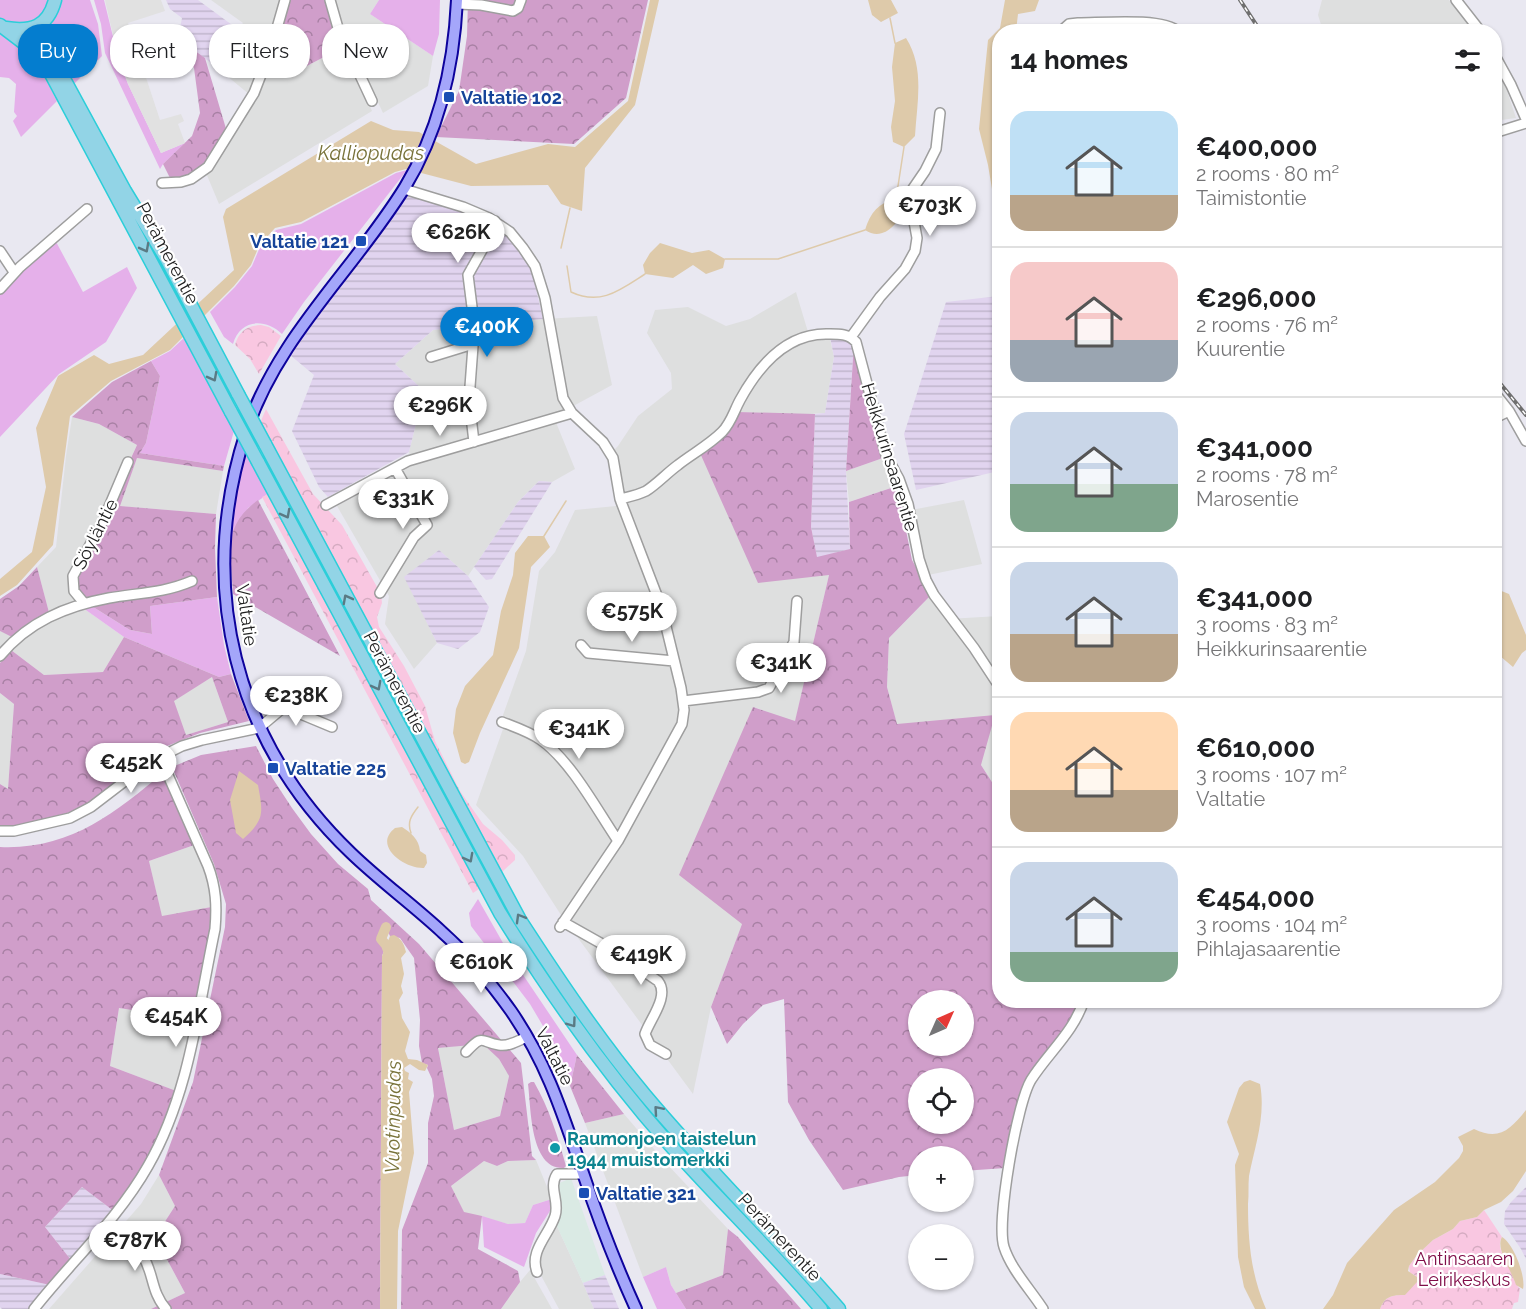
<!DOCTYPE html>
<meta charset="utf-8">
<style>
body{margin:0;font-family:Raleway,sans-serif;background:#f2f2f2;color:#202124;height:100vh;display:flex;flex-direction:column;font-size:22px;white-space:nowrap}
*{box-sizing:border-box;margin:0}
p{font-size:20px;color:#757577}
.icon{flex:none;width:33px;height:33px;fill:none;stroke:currentColor;stroke-width:2;stroke-linecap:round;stroke-linejoin:round}
.map{position:relative;flex:1;overflow:hidden}
.details{position:absolute;left:992px;top:24px;width:510px;height:984px;display:flex;flex-direction:column;background:#fff;border-radius:24px;box-shadow:0 2px 4px #0004}
.details>*{flex:none}
.banner{position:absolute;left:18px;top:24px;width:570px;height:54px;display:flex;gap:12px}
.needle{width:39px;rotate:45deg}
.fabs{position:absolute;left:908px;top:990px;display:grid;gap:12px}
.fabs a{display:grid;place-items:center;width:66px;height:66px;border-radius:50%;background:#fff;box-shadow:0 2px 4px #0004;font-size:30px}
.price{position:absolute;translate:-50% -51px;padding:0 14px;border-radius:21px;background:#fff;color:#222;font-size:20px;line-height:39px;filter:drop-shadow(0 2px 3px #0008)}
.price::after{content:'';position:absolute;left:50%;top:36px;width:18px;height:14px;margin-left:-9px;background:inherit;clip-path:polygon(0 0,100% 0,50% 100%)}
.price.selected{background:#047dcf;color:#fff}
ul{padding:0;list-style:none}
li{display:flex;align-items:center;gap:18px;height:150px;padding:0 18px}
li+li{border-top:2px solid #e0e0e0}
li span{display:grid;place-items:center;flex:none;width:168px;height:120px;border-radius:18px;color:#555}
li>.icon{margin-inline-start:auto}
span .icon{width:72px;height:72px;fill:#fffc;stroke-width:1}
li b{font-size:26px}
h2{display:flex;justify-content:space-between;align-items:center;height:72px;padding:0 18px;font-size:26px}
.chip{padding:0 21px;border-radius:24px;background:#fff;box-shadow:0 2px 4px #0004;font-size:21px;line-height:54px}
.chip.selected{background:#047dcf;color:#fff}
.map>svg:first-child{display:block}
</style>
<div class="map">
<svg width="1526" height="1309" viewBox="0 0 1526 1309">
<defs>
<pattern id="farmland-rules" width="6" height="5" patternUnits="userSpaceOnUse" patternTransform="scale(1.5)"><rect width="6" height="5" fill="#e1d4ef"/><path d="M0 2.5h6" fill="none" stroke="#c1b6cd"/></pattern>
<pattern id="forest-crowns" width="20" height="18" patternUnits="userSpaceOnUse" patternTransform="scale(1.5)"><rect width="20" height="18" fill="#d09eca"/><path d="M2 6a3 3 0 1 1 6 0M12 15a3 3 0 1 1 6 0" fill="none" stroke="#a880a4"/></pattern>
<pattern id="park-crowns" width="20" height="18" patternUnits="userSpaceOnUse" patternTransform="scale(1.5)"><rect width="20" height="18" fill="#f9c7e1"/><path d="M2 6a3 3 0 1 1 6 0M12 15a3 3 0 1 1 6 0" fill="none" stroke="#d5abc1"/></pattern>
</defs>
<rect width="100%" height="100%" fill="#e9e8f1"/>
<path fill="#dedfdf" d="M211,0H283L269,48L250,95L215,66L243,23Z
M334,0H379L370,14L433,56L428,86L383,113L335,10Z
M1322,0H1449L1474,31H1323L1318,15Z
M343,47L372,111L219,204L206,173L250,108L270,65L303,68Z
M1494,66L1506,88L1516,118L1494,121Z
M796,292L808,332L828,330L834,357L825,413L793,415L738,412L725,435L829,575L795,722L754,707L742,924L711,1007L693,1094L561,915L523,856L476,805L503,729V715L526,651L539,571L555,552L575,510L616,506L607,457L618,446L638,416L672,389L671,373L647,333L655,310L688,307L726,326L750,319Z
M597,316L612,385L566,410L553,415L575,469L552,482L539,481L518,502L468,576L439,550L405,577L437,643L414,669L385,624L389,596L337,506L413,464L409,452L424,391L395,364L433,330L543,319Z
M72,417L99,424L137,445L111,502L83,608L124,637L103,672L44,675L11,650L0,663V631L21,640L51,620L37,567L56,547L66,456Z
M137,458L223,471L216,514L119,506Z
M883,458L894,487L849,502L846,471Z
M964,500L982,564L928,575L911,510Z
M931,595L948,619L999,616V793L981,765L897,725L887,687L889,638Z
M212,677L228,722L186,735L173,701Z
M0,693L14,704L8,789L0,784Z
M197,844L217,906L162,917L149,861Z
M119,1008L196,1020L179,1092L110,1066Z
M483,1043L499,1059L509,1076L500,1116L454,1130L438,1048Z
M624,1114L666,1163L728,1229L723,1275L676,1293L671,1285L666,1267L643,1277L585,1123Z
M536,1160L552,1199L533,1205L525,1223L508,1224L464,1213L451,1186L484,1161L497,1166L508,1161Z
M159,1175L175,1206L155,1237L185,1293L151,1309H49L141,1204Z
M556,1224L583,1283L594,1309H559L537,1268V1262Z
M530,1270L552,1309H501L520,1282Z"/>
<path fill="#daeae4" d="M571,1178L605,1275L583,1283L556,1224L557,1184Z"/>
<path fill="url(#farmland-rules)" d="M166,0H198L239,30L215,66L178,38L182,18L170,9Z
M406,193L481,217L514,242L531,267L543,319L433,330L395,364L424,391L409,452L328,497L319,487L292,431L314,375L290,355Z
M999,296V471L916,490L904,434L946,302Z
M830,337L854,342L846,471L850,549L817,558L811,527L815,414L825,413L834,357Z
M539,481L552,482L492,579L486,580L474,567L518,502Z
M439,550L468,576L489,607L480,632L458,649L437,643L404,577Z
M82,1187L115,1212L71,1260L45,1227Z
M1526,1187V1259L1521,1249L1504,1224L1505,1211L1511,1202Z
M0,1274L50,1285L31,1309H2L0,1307Z
M605,1275L619,1309H594L583,1283Z"/>
<path fill="#e5b0ea" d="M0,0H49L46,11L32,25L5,22L0,18Z
M61,0H90L98,24L102,56L73,85L50,40V29Z
M94,0H104L118,57L128,84L161,153L185,143L163,164L160,169L105,53L101,24Z
M379,0H440L439,34L433,56L370,14Z
M0,34C26,38 46,79 57,101L21,137L13,121L17,116L14,112L16,84L9,78L0,77Z
M407,170L304,302L282,334C265,318 240,319 233,344L224,337L210,312L235,287L252,266L260,247L276,230L301,224L396,173Z
M54,238L83,292L127,267L137,288L106,342L59,374L0,437V293Z
M185,337L234,431L224,466L140,453L146,443L160,376L151,361L170,351Z
M246,450L268,494L248,508L230,542L236,482Z
M217,597L224,645L231,674L219,677L124,637L83,608L90,605L130,630L152,634L150,606Z
M478,899L511,957L577,1055L570,1086L543,1026L530,1004L471,926L469,913Z
M552,1199L555,1203L536,1233L524,1267L484,1247L482,1216L508,1224L525,1223L533,1205Z
M666,1267L671,1285L686,1309H657L643,1277Z"/>
<path fill="url(#forest-crowns)" fill-rule="evenodd" d="M289,0H327L343,47L303,68L270,65Z
M468,0H648L626,98L574,144L436,137L459,91L467,36Z
M177,38L205,58L227,132C208,160 206,171 171,180L163,164L192,136L200,113L194,68Z
M854,342L883,458L846,471Z
M151,361L160,376L146,443L140,453L224,466L223,471L137,458L120,506L216,514L215,548L217,597L150,606L152,634L130,630L90,605L73,585L137,445L99,424L72,417L112,382Z
M738,412L815,414L811,527L817,557L850,549L849,502L894,487L901,506L912,560L931,595L889,638L887,687L897,724L995,715L981,765L999,793V1000L1079,1001L1071,1022L1023,1086L1005,1168L963,1171V1156H918V1175L899,1177L843,1190L809,1140L788,1102L784,999L763,1005L743,1024L727,1044L711,1007L742,924L679,875L753,707L795,721L829,575L758,583L700,453ZM918,1000H963V1046H918ZM918,1078H963V1124H918Z
M258,500L340,656L233,594C231,554 221,527 258,500Z
M37,567L51,620L20,641L0,631V599L19,586Z
M124,637L219,677L231,674L249,721L200,733L162,748L84,806L48,821L0,829V784L8,789L14,704L0,693V663L11,650L44,675L103,672ZM212,677L228,722L186,735L174,701Z
M256,746L273,779L292,808L311,834L338,864L368,889L371,900L419,944L521,1063L532,1156L536,1160L508,1161L497,1166L484,1161L451,1186L464,1212L482,1216L478,1249L518,1271L520,1282L501,1309H401L402,1230L428,1163V1123L434,1096L432,1079L427,1068L428,1065L422,1063L419,1046L420,1020L414,958L400,938L390,936L386,928L381,939L386,945L382,956L380,1309H151L185,1293L155,1237L175,1206L159,1175L193,1082L225,927L226,904L214,864L172,767L201,755ZM483,1044L499,1059L509,1076L500,1116L454,1130L438,1048Z
M164,772L197,844L149,861L162,916L217,906L196,1020L119,1008L110,1066L179,1092L148,1166L115,1212L82,1187L45,1227L71,1260L50,1285L0,1274V847C69,850 114,814 164,772Z
M577,1055L624,1114L585,1123L570,1086Z
M531,1082H534C549,1108 558,1137 566,1166L564,1168C530,1170 531,1108 528,1084Z
M728,1229L738,1237L801,1309H686L676,1293L723,1275Z"/>
<path fill="url(#park-crowns)" d="M261,325L269,327L281,336L259,374L250,359L235,345C239,331 247,326 261,325Z
M266,409L313,494L342,525L381,594L382,603L377,617L379,627L404,666L425,706L435,741L460,791L483,824L502,840L515,855V860L502,872L260,423Z
M268,494L479,889L473,893L262,497Z
M1484,1210L1502,1237C1495,1248 1507,1261 1512,1272C1515,1278 1515,1284 1520,1289L1518,1302L1514,1303L1512,1309H1380C1385,1296 1392,1295 1405,1295L1415,1275L1410,1273L1409,1266L1417,1255L1433,1240L1453,1229L1460,1221L1477,1217Z"/>
<path fill="#e1e1e1" d="M105,0H161L165,11L128,23L160,120L181,114L184,121L178,124L185,143L161,153L128,84L118,57Z"/>
<path fill="#decaaa" d="M650,0H659L635,105L585,168L582,211L561,204L548,185L471,186L406,169L395,172L301,222L275,228L259,246L251,265L234,286L170,350L111,381L70,416L53,545L17,585L0,596V579L32,552L46,487L36,428L58,376L94,355L109,364L143,355L234,270L223,217L226,209L371,121L393,130L419,132L476,164L548,144L575,147L628,101Z
M868,0H891L898,13L881,22L872,15Z
M1005,0H1039L1035,11L1018,14L1016,31L999,32V231L988,165L979,129L988,40L1000,28Z
M906,38C925,68 917,102 915,136L904,147L893,142L891,127L895,101L892,67L895,43Z
M896,199L904,209C898,224 883,242 865,230C870,213 879,202 896,199Z
M660,243L692,253L709,250L725,259L723,268L706,274L693,265L673,278L645,274L643,265L650,253Z
M528,536H544L550,547L531,567L519,648L480,733L469,762L465,764L461,762L453,733L456,709L465,686L493,655L501,611L513,575L515,553Z
M1494,588L1509,594L1526,635V650L1522,653L1513,667L1494,651Z
M239,771L258,785C263,813 265,819 243,839L236,833L230,800Z
M402,827C411,833 419,839 420,851L426,855L427,863L424,868C405,869 372,846 395,828Z
M394,935C402,939 404,944 406,952L401,958L404,974L401,986L403,993L399,1000L402,1018L410,1032L405,1051L408,1059L417,1060L428,1065L425,1071L419,1070L410,1064L404,1068L405,1071L409,1073L408,1079L413,1082L409,1092L414,1153L398,1231L397,1309H380L382,956L390,936Z
M1250,1080L1260,1084C1266,1116 1255,1145 1249,1176C1248,1185 1249,1195 1248,1204C1248,1241 1251,1275 1266,1309H1255L1244,1287L1238,1257L1235,1165L1239,1154L1227,1122L1239,1088L1244,1082Z
M1526,1110V1171L1513,1191L1501,1202L1484,1210L1477,1217L1460,1221L1453,1229L1433,1240L1417,1255L1409,1266L1408,1271L1417,1277V1282L1405,1295C1392,1295 1385,1296 1380,1309H1323L1333,1295L1347,1263L1394,1210L1435,1182L1459,1158L1463,1151V1146L1458,1137L1474,1129C1499,1141 1510,1130 1526,1110Z
M1502,1237C1514,1244 1526,1277 1523,1289L1516,1285C1512,1271 1495,1249 1502,1237Z"/>
<g fill="none" stroke-linecap="round" stroke-linejoin="round">
<path stroke="#decaaa" stroke-width="1.5" d="M890,18L895,43
M896,199L904,147
M561,248L570,208
M725,259H778L865,230
M567,266L571,292C601,306 620,290 645,274
M544,536L566,501
M411,833C407,822 411,816 418,807"/>
<path stroke="#decaaa" stroke-width="10" d="M386,927L381,939L386,945L390,956"/>
<g stroke="#9e9e9e" stroke-width="12">
<path id="minor" d="M330,0L338,28L372,101
M1456,0L1481,32
M457,4L481,5L513,11L518,8L521,0
M1060,32L1069,24L1078,23C1102,23 1162,17 1179,32
M1494,54L1511,85L1526,119
M1494,133L1526,123
M162,183L181,182L191,179L208,167L254,93L271,49L285,0
M404,189L463,207L489,218L510,232L523,248L535,266L545,298L563,398L572,413L603,442L613,458L620,499
M0,251L14,272
M0,289L20,267L87,209
M473,315L468,275L486,243L495,221
M851,337L880,297L905,269L915,251L917,238L910,200L912,190L925,171L936,149L940,113
M431,357L470,345L473,346L469,400L474,442
M1494,392L1509,411L1499,416L1494,417
M1509,411L1526,441
M326,505L408,461L572,413
M380,593L414,537L427,525L395,468
M84,603L74,591L73,576L103,521L128,462
M581,645L588,653L674,661
M0,656C28,622 66,606 109,598C138,593 164,593 192,581
M683,701L758,692L769,688L794,642L797,601
M502,722C515,727 530,732 541,740C571,761 597,810 618,841
M0,831H14L70,818L91,807L142,768L160,757L182,746L202,740L259,728L284,707L332,727
M563,922L611,949L658,981C670,996 650,1019 645,1034L650,1045L666,1054
M560,927L618,841L682,724L684,710L681,688L661,606L620,499C628,497 638,495 646,491C657,484 667,473 678,465C692,454 709,445 722,432C731,423 734,411 740,400C758,367 786,334 826,334C837,334 848,333 856,342L886,455L899,479L908,504L919,559L926,580L934,595L974,648L999,686
M466,1052C484,1033 480,1042 499,1045C509,1047 519,1040 527,1037
M104,1227C116,1235 135,1244 143,1256C154,1274 151,1292 166,1309
M537,1272C529,1251 549,1235 555,1216C560,1201 548,1188 557,1174H583
M34,1309C71,1262 118,1219 148,1166C189,1095 198,1009 215,929C217,906 216,887 208,866L160,757
M1043,1309C1030,1289 1011,1269 1004,1247C996,1222 1017,1103 1031,1080C1048,1053 1074,1032 1084,1000"/>
</g>
<g stroke="#0e039c" stroke-width="14">
<path id="major" d="M457,0C454,65 439,131 405,187C354,270 277,337 246,432C196,586 234,741 351,853C380,881 413,905 442,932C468,955 491,983 511,1011C548,1065 563,1115 584,1176C599,1221 616,1265 636,1309"/>
</g>
<g stroke="#2cced9" stroke-width="15">
<path id="highway" d="M44,22L42,32L44,42L125,191L167,260L238,394
M0,25L25,44L51,74L231,412
M6,28C31,32 48,27 55,0
M265,444L520,920C559,980 599,1040 645,1095C707,1169 776,1236 839,1309
M258,462L500,913C551,995 605,1072 670,1145C719,1200 773,1252 821,1309"/>
</g>
<use href="#minor" stroke="#fff" stroke-width="9"/>
<use href="#major" stroke="#a4a6fa" stroke-width="10"/>
<use href="#highway" stroke="#92d4e6" stroke-width="12"/>
<g stroke="#6f6f6f" stroke-width="4">
<path id="rail" d="M1240,0L1261,32
M1494,376L1526,415"/>
</g>
<use href="#rail" stroke="#fff" stroke-width="1.5" stroke-dasharray="4.5" stroke-linecap="butt"/>
<g stroke="#2cced9" stroke-width="15" stroke-linecap="butt">
<path id="highway-bridge" d="M238,394L265,444
M231,412L258,462"/>
</g>
<use href="#highway-bridge" stroke="#92d4e6" stroke-width="12"/>
</g>
<defs><path id="oneway-chevron" d="M-2-3.5L2.5 0L-2 3.5" fill="none" stroke-width="1.6" stroke-linecap="round" stroke-linejoin="round" transform="scale(1.5)"/></defs>
<g stroke="#5a7a84">
<use href="#oneway-chevron" transform="translate(145 248) rotate(62)"/>
<use href="#oneway-chevron" transform="translate(213 377) rotate(62)"/>
<use href="#oneway-chevron" transform="translate(286 514) rotate(62)"/>
<use href="#oneway-chevron" transform="translate(347 599) rotate(-118)"/>
<use href="#oneway-chevron" transform="translate(377 686) rotate(62)"/>
<use href="#oneway-chevron" transform="translate(469 858) rotate(62)"/>
<use href="#oneway-chevron" transform="translate(520 918) rotate(-120)"/>
<use href="#oneway-chevron" transform="translate(572 1023) rotate(54)"/>
<use href="#oneway-chevron" transform="translate(658 1110) rotate(-131)"/>
</g>
<g fill="#1a4fb4" stroke="#fff" stroke-width="2">
<rect x="443" y="91" width="12" height="12" rx="3"/>
<rect x="355" y="235" width="12" height="12" rx="3"/>
<rect x="267" y="762" width="12" height="12" rx="3"/>
<rect x="578" y="1187" width="12" height="12" rx="3"/>
</g>
<circle fill="#0f9aa8" stroke="#fff" stroke-width="2" cx="555" cy="1148" r="6"/>
<g text-anchor="middle" dominant-baseline="central" stroke-width="4.5" stroke-linejoin="round" paint-order="stroke">
<g font-size="18" font-weight="bold" fill="#164399" stroke="#fff" text-anchor="start">
<text x="461" y="97">Valtatie 102</text>
<text x="349" y="241" text-anchor="end">Valtatie 121</text>
<text x="285" y="768">Valtatie 225</text>
<text x="596" y="1193">Valtatie 321</text>
</g>
<g font-size="18" fill="#212121" stroke="#fff">
<text transform="translate(168 253) rotate(62)">Perämerentie</text>
<text transform="translate(890 457) rotate(73)">Heikkurinsaarentie</text>
<text transform="translate(95 534) rotate(-63)">Söyläntie</text>
<text transform="translate(247 615) rotate(82)">Valtatie</text>
<text transform="translate(395 682) rotate(62)">Perämerentie</text>
<text transform="translate(555 1056) rotate(63)">Valtatie</text>
<text transform="translate(780 1237) rotate(47)">Perämerentie</text>
</g>
<g font-size="18" font-weight="bold" fill="#0d838f" stroke="#fff" text-anchor="start">
<text x="567" y="1138">Raumonjoen taistelun<tspan x="567" dy="21">1944 muistomerkki</tspan></text>
</g>
<g font-size="18" fill="#800e49" stroke="#fff">
<text x="1464" y="1258">Antinsaaren<tspan x="1464" dy="21">Leirikeskus</tspan></text>
</g>
<g font-size="20" font-style="italic" fill="#787239" stroke="#fff">
<text x="371" y="153">Kalliopudas</text>
<text transform="translate(393 1117) rotate(-89)">Vuotinpudas</text>
</g>
</g>
</svg>
<div class="fabs">
<a><svg class="needle" viewBox="-14 -14 28 28"><path d="M0-13l5 13h-10z" fill="#e53935"/><path d="M0 13l5-13h-10z" fill="#757577"/></svg></a>
<a><svg class="icon" aria-label="locate" viewBox="0 0 24 24"><circle cx="12" cy="12" r="6"/><path d="M12 2v4M12 18v4M2 12h4M18 12h4"/></svg></a>
<a>+</a>
<a>−</a>
</div>
<b class="price" style="left:930px;top:237px">€703K</b>
<b class="price" style="left:458px;top:264px">€626K</b>
<b class="price selected" style="left:487px;top:358px">€400K</b>
<b class="price" style="left:440px;top:437px">€296K</b>
<b class="price" style="left:403px;top:530px">€331K</b>
<b class="price" style="left:632px;top:643px">€575K</b>
<b class="price" style="left:781px;top:694px">€341K</b>
<b class="price" style="left:296px;top:727px">€238K</b>
<b class="price" style="left:579px;top:760px">€341K</b>
<b class="price" style="left:131px;top:794px">€452K</b>
<b class="price" style="left:641px;top:986px">€419K</b>
<b class="price" style="left:481px;top:994px">€610K</b>
<b class="price" style="left:176px;top:1048px">€454K</b>
<b class="price" style="left:135px;top:1272px">€787K</b>
<div class="banner">
<a class="chip selected">Buy</a>
<a class="chip">Rent</a>
<a class="chip">Filters</a>
<a class="chip">New</a>
</div>
<section class="details">
<h2>14 homes<svg class="icon" aria-label="filters" viewBox="0 0 24 24"><path d="M4 7h16M4 17h16"/><circle cx="9" cy="7" r="2"/><circle cx="15" cy="17" r="2"/></svg></h2>
<ul>
<li><span style="background:linear-gradient(#bfe0f5 70%,#b9a48a 0)"><svg class="icon" aria-label="home" viewBox="0 0 24 24"><path d="M3 11l9-7 9 7M6 9v11h12V9"/></svg></span><div><b>€400,000</b><p>2 rooms · 80 m²</p><p>Taimistontie</p></div></li>
<li><span style="background:linear-gradient(#f6c9c9 65%,#9aa5b1 0)"><svg class="icon" aria-label="home" viewBox="0 0 24 24"><path d="M3 11l9-7 9 7M6 9v11h12V9"/></svg></span><div><b>€296,000</b><p>2 rooms · 76 m²</p><p>Kuurentie</p></div></li>
<li><span style="background:linear-gradient(#c9d6e8 60%,#7fa58c 0)"><svg class="icon" aria-label="home" viewBox="0 0 24 24"><path d="M3 11l9-7 9 7M6 9v11h12V9"/></svg></span><div><b>€341,000</b><p>2 rooms · 78 m²</p><p>Marosentie</p></div></li>
<li><span style="background:linear-gradient(#c9d6e8 60%,#b9a48a 0)"><svg class="icon" aria-label="home" viewBox="0 0 24 24"><path d="M3 11l9-7 9 7M6 9v11h12V9"/></svg></span><div><b>€341,000</b><p>3 rooms · 83 m²</p><p>Heikkurinsaarentie</p></div></li>
<li><span style="background:linear-gradient(#ffd9b3 65%,#b9a48a 0)"><svg class="icon" aria-label="home" viewBox="0 0 24 24"><path d="M3 11l9-7 9 7M6 9v11h12V9"/></svg></span><div><b>€610,000</b><p>3 rooms · 107 m²</p><p>Valtatie</p></div></li>
<li><span style="background:linear-gradient(#c9d6e8 75%,#7fa58c 0)"><svg class="icon" aria-label="home" viewBox="0 0 24 24"><path d="M3 11l9-7 9 7M6 9v11h12V9"/></svg></span><div><b>€454,000</b><p>3 rooms · 104 m²</p><p>Pihlajasaarentie</p></div></li>
</ul>
</section>
</div>
